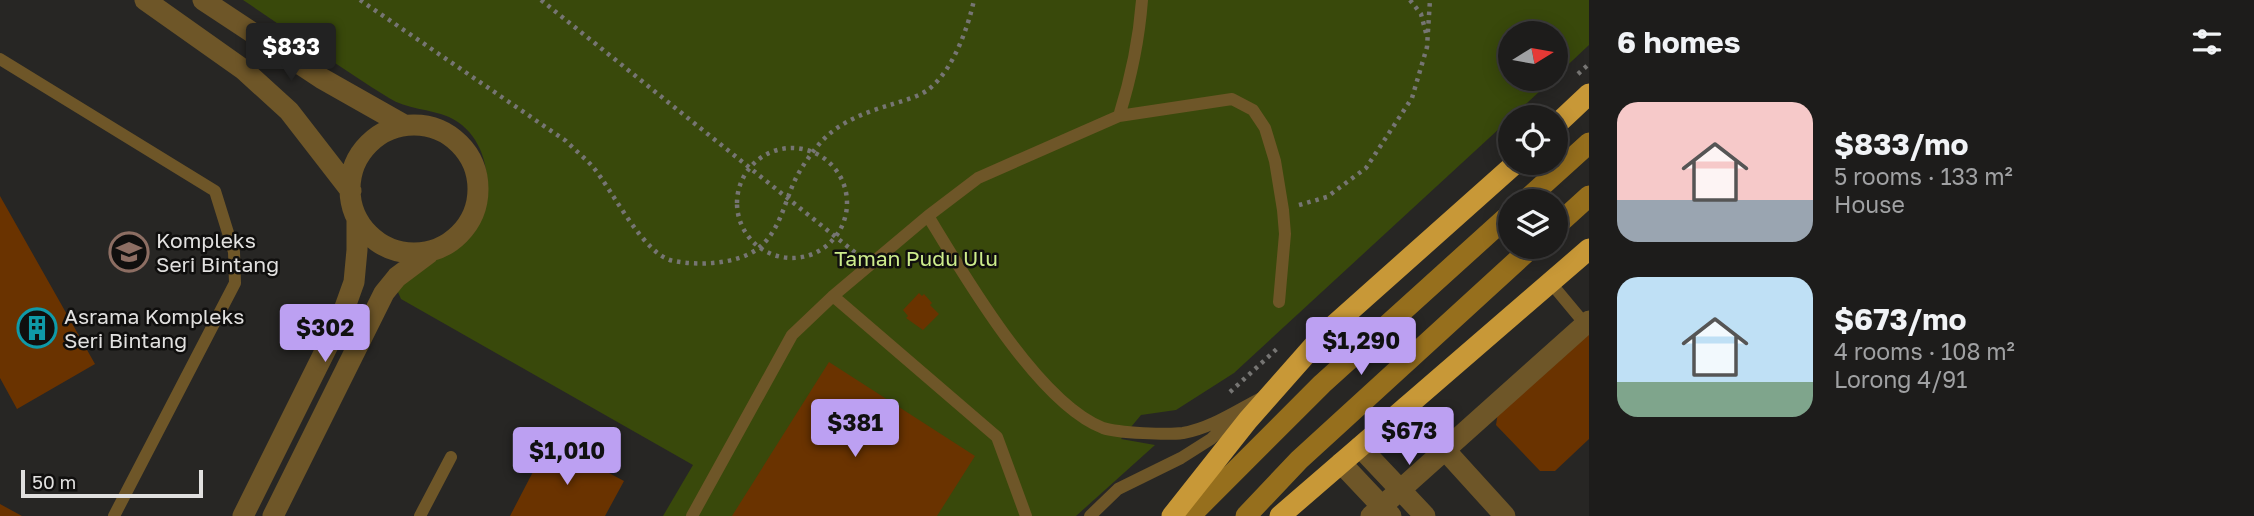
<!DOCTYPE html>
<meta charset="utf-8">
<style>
body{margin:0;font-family:"Golos Text",sans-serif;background:#252524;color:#f1f3f6;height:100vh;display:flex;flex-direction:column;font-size:26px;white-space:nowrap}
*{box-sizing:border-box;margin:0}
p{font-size:23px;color:#a0a1a3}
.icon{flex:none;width:38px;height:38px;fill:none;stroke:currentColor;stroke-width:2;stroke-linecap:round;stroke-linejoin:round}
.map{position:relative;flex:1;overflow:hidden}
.details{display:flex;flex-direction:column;background:#1d1c1b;width:665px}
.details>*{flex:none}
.needle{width:46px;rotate:79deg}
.tools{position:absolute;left:1498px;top:21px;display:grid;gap:14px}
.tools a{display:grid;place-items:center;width:70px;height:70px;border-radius:50%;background:#1d1c1b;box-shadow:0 4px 18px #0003,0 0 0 2px #3b3a3a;font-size:35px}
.scale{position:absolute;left:21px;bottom:18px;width:182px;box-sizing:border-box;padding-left:7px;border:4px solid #e1e0df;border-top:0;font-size:19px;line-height:24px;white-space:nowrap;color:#e1e0df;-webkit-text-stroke:5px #100f0e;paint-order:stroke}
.price{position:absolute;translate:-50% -60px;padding:0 16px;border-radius:7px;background:#bca0f2;color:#111;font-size:23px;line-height:46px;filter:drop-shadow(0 2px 4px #0008)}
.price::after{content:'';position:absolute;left:50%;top:42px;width:21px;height:16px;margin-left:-10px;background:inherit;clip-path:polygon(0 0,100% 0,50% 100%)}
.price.current{background:#222;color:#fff}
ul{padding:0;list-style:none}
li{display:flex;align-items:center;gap:21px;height:175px;padding:0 28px}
li span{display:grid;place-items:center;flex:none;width:196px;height:140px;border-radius:21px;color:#555}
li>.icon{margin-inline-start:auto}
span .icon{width:84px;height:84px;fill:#fffc;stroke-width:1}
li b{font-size:30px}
h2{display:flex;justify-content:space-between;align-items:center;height:84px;padding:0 28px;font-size:30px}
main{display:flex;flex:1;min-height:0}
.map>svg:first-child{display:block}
</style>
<main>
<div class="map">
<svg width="1589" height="516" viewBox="0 0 1589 516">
<rect width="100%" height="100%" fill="#272624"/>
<path fill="#39490b" d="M243,0H1589V45L1556,76V33H1510V79H1553L1234,373L1176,410L1141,415L1121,439L1155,445L1076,516H663L693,465L401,299L397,290C409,279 421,267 433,258C448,248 466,244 476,228C496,192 490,136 449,117C430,109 406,109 389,98C339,67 291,32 243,0Z"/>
<path fill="#6a3300" d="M0,196L95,364L17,409L0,378Z
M919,293L922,296L924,294L932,303L930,305L939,314L923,330L906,318L908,316L903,310Z
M1589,325V439L1555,471H1540L1496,425L1498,412Z
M829,362L975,456L937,516H732Z
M549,441L624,481L605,516H510Z
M0,504L22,516H0Z"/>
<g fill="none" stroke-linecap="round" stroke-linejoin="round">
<path stroke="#767573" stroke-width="4.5" stroke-dasharray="3.5 5" stroke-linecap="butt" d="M360,0L566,141C575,150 585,158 593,167C613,191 644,256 674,261C699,266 735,264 756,250C781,232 784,201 797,176C803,165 812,152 821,142C839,122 866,112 890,105C902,101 919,97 929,89C953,70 968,28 974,0
M541,0L857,254
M1410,0L1421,14L1426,33
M1578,74L1589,64
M1501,145L1510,136
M737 203a55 55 0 1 1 110 0a55 55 0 1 1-110 0Z
M1299,205L1327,197L1366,168L1412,98L1427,47L1430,0
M1230,392L1280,346"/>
<path stroke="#6e5628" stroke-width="12" d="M0,59L215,191L234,252L235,283L114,516
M1119,116L1232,99L1253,110L1265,128L1275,161L1283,210L1285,234L1279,302
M928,216C964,275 1038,403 1103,428C1118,433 1168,435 1183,433C1211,428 1236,411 1261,398
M1550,282L1585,324
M833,296L997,437L1026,516
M420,516L451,457
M692,516L792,335L833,296L928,216L978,178L1119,116C1131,78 1139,40 1142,0
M1090,516L1118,489L1181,458L1211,439L1233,418"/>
<path stroke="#6e5628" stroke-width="21" d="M145,0L244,70L289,111L351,191
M203,0L321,78L404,125
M350 189a64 64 0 1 1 128 0a64 64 0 1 1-128 0Z
M1406,407L1505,516
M1360,447L1425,516
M1341,463L1391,516
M243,516L340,321L354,282L357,250V220
M273,516L384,293L397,277L429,253
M1371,516L1589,321"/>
<path stroke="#966f1d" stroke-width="21" d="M1525,201L1589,143
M1556,226L1589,196
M1190,516L1322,384L1510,214
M1246,516L1299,460L1532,247"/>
<path stroke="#c89837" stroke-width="21" d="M1556,125L1589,94
M1172,516L1248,420L1324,334L1516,163
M1280,516L1589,249"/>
</g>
<defs>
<g id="school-ring" transform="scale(2.0125)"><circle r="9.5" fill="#100f0e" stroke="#8d6e63" stroke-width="1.5"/><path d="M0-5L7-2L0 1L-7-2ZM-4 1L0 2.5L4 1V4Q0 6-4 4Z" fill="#8d6e63"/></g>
<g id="building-ring" transform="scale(2.0125)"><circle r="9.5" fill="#100f0e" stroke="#0f9aa8" stroke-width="1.5"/><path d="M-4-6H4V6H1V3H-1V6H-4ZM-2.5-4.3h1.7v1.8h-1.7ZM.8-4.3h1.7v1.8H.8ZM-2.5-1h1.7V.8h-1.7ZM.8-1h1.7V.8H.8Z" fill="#0f9aa8"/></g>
</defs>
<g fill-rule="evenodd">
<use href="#school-ring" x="129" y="252"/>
<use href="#building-ring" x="37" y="328"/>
</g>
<g text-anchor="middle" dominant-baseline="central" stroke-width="5" stroke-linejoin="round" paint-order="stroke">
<g font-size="21" fill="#e1e0df" stroke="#100f0e" text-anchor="start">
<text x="156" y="240">Kompleks<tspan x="156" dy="24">Seri Bintang</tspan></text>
<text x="64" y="316">Asrama Kompleks<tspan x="64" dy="24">Seri Bintang</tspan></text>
</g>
<g font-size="21" fill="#cdec8c" stroke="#100f0e">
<text x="916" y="258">Taman Pudu Ulu</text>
</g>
</g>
</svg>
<div class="tools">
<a><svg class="needle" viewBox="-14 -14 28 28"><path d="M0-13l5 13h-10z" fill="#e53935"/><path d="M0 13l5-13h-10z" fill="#a0a1a3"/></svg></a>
<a><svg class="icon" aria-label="locate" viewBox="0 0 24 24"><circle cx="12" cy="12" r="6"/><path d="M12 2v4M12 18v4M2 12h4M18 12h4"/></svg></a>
<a><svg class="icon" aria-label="layers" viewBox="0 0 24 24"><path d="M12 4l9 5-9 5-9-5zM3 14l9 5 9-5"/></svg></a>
</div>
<div class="scale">50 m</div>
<b class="price current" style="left:291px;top:83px">$833</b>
<b class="price" style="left:325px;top:364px">$302</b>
<b class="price" style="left:1361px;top:377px">$1,290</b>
<b class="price" style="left:855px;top:459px">$381</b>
<b class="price" style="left:1409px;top:467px">$673</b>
<b class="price" style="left:567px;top:487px">$1,010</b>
</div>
<section class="details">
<h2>6 homes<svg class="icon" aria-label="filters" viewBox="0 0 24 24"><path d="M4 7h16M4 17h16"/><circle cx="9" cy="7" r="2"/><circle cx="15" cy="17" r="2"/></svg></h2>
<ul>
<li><span style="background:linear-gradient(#f6c9c9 70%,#9aa5b1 0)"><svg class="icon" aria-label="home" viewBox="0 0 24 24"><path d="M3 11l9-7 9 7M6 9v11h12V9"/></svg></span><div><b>$833/mo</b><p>5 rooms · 133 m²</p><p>House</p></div></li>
<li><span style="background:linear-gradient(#bfe0f5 75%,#7fa58c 0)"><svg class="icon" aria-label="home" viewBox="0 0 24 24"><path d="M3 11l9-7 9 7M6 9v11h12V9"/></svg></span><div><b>$673/mo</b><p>4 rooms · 108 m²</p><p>Lorong 4/91</p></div></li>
</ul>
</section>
</main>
